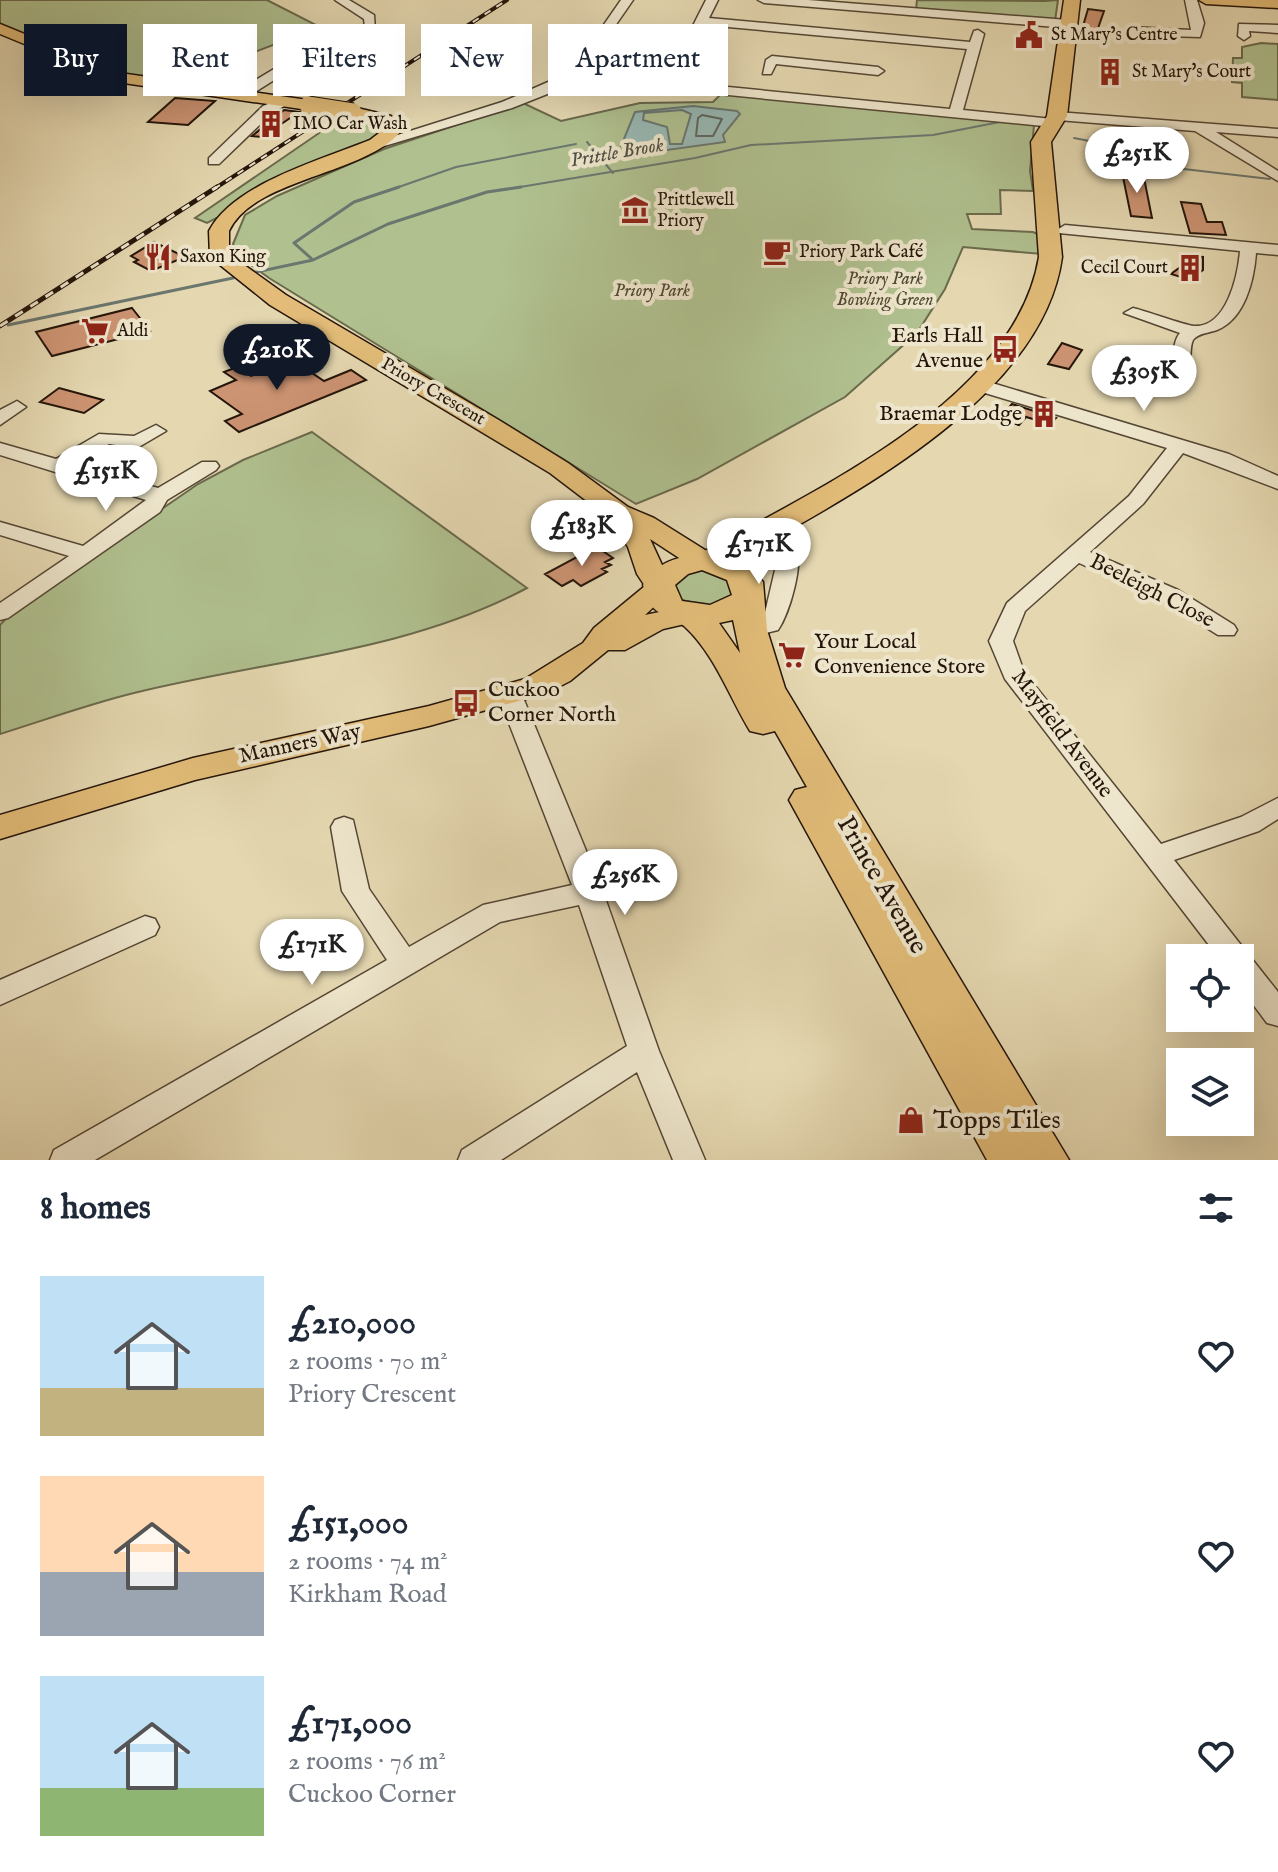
<!DOCTYPE html>
<meta charset="utf-8">
<style>
body{margin:0;font-family:"IM FELL English",serif;background:#f6f6f7;color:#1f2937;height:100vh;display:flex;flex-direction:column;font-size:30px;white-space:nowrap}
*{box-sizing:border-box;margin:0}
p{font-size:26px;color:#747a83}
.icon{flex:none;width:44px;height:44px;fill:none;stroke:currentColor;stroke-width:2;stroke-linecap:round;stroke-linejoin:round}
.map{position:relative;height:1160px;overflow:hidden}
.details{display:flex;flex-direction:column;background:#fff;flex:1}
.details>*{flex:none}
.guide{position:absolute;left:24px;top:24px;width:800px;height:72px;display:flex;gap:16px}
.fabs{position:absolute;left:1166px;top:944px;display:grid;gap:16px}
.fabs a{display:grid;place-items:center;width:88px;height:88px;border-radius:0px;background:#fff;box-shadow:0 8px 32px #0002;font-size:40px}
.price{position:absolute;translate:-50% -68px;padding:0 18px;border-radius:28px;background:#fff;color:#222;font-size:26px;line-height:52px;filter:drop-shadow(0 2px 4px #0008)}
.price::after{content:'';position:absolute;left:50%;top:48px;width:24px;height:18px;margin-left:-12px;background:inherit;clip-path:polygon(0 0,100% 0,50% 100%)}
.price.active{background:#111827;color:#fff}
ul{padding:0;list-style:none}
li{display:flex;align-items:center;gap:24px;height:200px;padding:0 40px}
li span{display:grid;place-items:center;flex:none;width:224px;height:160px;border-radius:0px;color:#555}
li>.icon{margin-inline-start:auto}
span .icon{width:96px;height:96px;fill:#fffc;stroke-width:1}
li b{font-size:34px}
h2{display:flex;justify-content:space-between;align-items:center;height:96px;padding:0 40px;font-size:34px}
.tag{padding:0 28px;border-radius:0px;background:#fff;box-shadow:0 8px 32px #0002;font-size:28px;line-height:72px}
.tag.active{background:#111827;color:#fff}
.map>svg:first-child{display:block}
</style>
<div class="map">
<svg width="1278" height="1160" viewBox="0 0 1278 1160">
<rect width="100%" height="100%" fill="#e5d8b1"/>
<filter id="stains"><feTurbulence type="fractalNoise" baseFrequency=".0025" numOctaves="4"/><feColorMatrix values="0 0 0 0 .2 0 0 0 0 .09 0 0 0 0 .02 0 0 0 .5 -.17"/></filter>
<radialGradient id="worn" r=".72"><stop offset=".6" stop-color="#630" stop-opacity="0"/><stop offset="1" stop-color="#630" stop-opacity=".3"/></radialGradient>
<path fill="#b0c08f" stroke="#6a6a4c" stroke-width="2" d="M0,0H267L320,27L176,82L133,77L102,67L0,27Z
M917,0L1045,1L1058,0L1055,21L916,10Z
M1261,43L1278,44V100L1242,97V83L1232,82L1233,58H1242V47Z
M722,93L1034,125L1030,171L1033,191L1000,190L1001,214H967L972,229L1033,232L1042,236V254L963,247L945,289L917,333L845,397L697,479L636,504L269,278L239,256L233,244L245,215L277,196L384,149L523,103L561,121L640,103L713,102Z
M344,116L371,121L381,134L207,223L195,218Z
M312,432L527,588C405,653 267,660 134,693C89,704 45,720 0,734V625L11,613L198,484L243,460Z
M703,570L730,578L733,596L710,607L682,600L674,589C676,575 690,571 703,570Z"/>
<path fill="#98b8b3" stroke="#6a776f" stroke-width="2" fill-rule="evenodd" d="M693,106L737,111L740,114L723,135L725,142L667,150L621,146L635,112ZM682,110L691,114L682,144H670L667,127L643,120L644,113Z"/>
<g fill="none" stroke-linecap="round" stroke-linejoin="round">
<path stroke="#5e665e" stroke-width="2" d="M702,115L722,119L713,136H696L698,118Z"/>
<path stroke="#6a776f" stroke-width="2" d="M1074,138L1105,144L1132,163L1270,179
M587,142L613,173
M393,189L456,167L576,144
M508,189L695,158L751,145L933,135L1000,122"/>
<path stroke="#6a776f" stroke-width="3" d="M313,260L294,243L354,202L399,187
M252,273L313,260L388,224L487,192L521,187
M8,325L233,278"/>
</g>
<path fill="#cd9473" stroke="#24150a" stroke-width="2" d="M1088,9L1104,11L1096,34L1081,33Z
M175,98L215,101L188,125L148,122Z
M284,110L299,112L262,137L252,136Z
M1122,172L1143,173L1152,218L1131,216Z
M1181,202L1201,204L1207,222H1222L1226,235L1190,233Z
M154,242L185,257L151,271L134,262L138,260L131,256Z
M1182,255L1203,257V270L1190,280L1171,274L1183,265Z
M132,308L150,331L52,356L36,332Z
M1062,343L1082,350L1069,369L1048,364Z
M293,360L324,381L351,370L366,380L239,432L225,421L242,414L210,391L236,380L224,372L237,367L251,376Z
M59,388L103,400L84,413L40,402Z
M1012,404L1056,418L1050,424L1026,417L1019,425L999,419Z
M600,549L613,558L605,562L611,565L602,569L607,572L581,586L573,580L562,586L545,574L590,550Z"/>
<g fill="none" stroke-linecap="round" stroke-linejoin="round">
<g stroke="#544634" stroke-width="3">
<path id="minor" d="M335,0H349L374,15L375,31L367,38L282,75L249,96H239V90L274,69L365,27L364,19Z
M621,0H633L579,78L605,75L665,81L706,0H718L709,18L970,42L974,31L978,30L984,34L963,110L1052,119V113L1057,112L1278,129V137L1216,132L1278,171V181L1195,131L1058,120V126L1053,127L605,83L560,89L512,108L381,147L369,144L502,102L571,72ZM706,25L967,49L950,109L677,82Z
M758,0H808L1068,20L1074,24L1068,28L764,3Z
M1185,0H1197L1204,23L1200,37L1130,35L1124,31L1130,27L1191,30Z
M1239,24L1278,25V33L1249,31L1250,36L1244,40L1238,36Z
M772,56L878,67L884,71L878,75L776,64L771,74H763L766,60Z
M282,98L294,101L273,112L219,164H209V158L263,106Z
M1065,225L1278,245V255L1256,253C1254,280 1245,319 1217,330C1209,333 1198,333 1193,340C1189,348 1192,361 1188,371L1179,376L1170,371C1176,358 1171,344 1180,333L1124,313L1133,308C1146,311 1184,325 1194,326C1227,328 1238,275 1240,251L1059,233L1057,230Z
M992,383L1229,454L1278,476V489L1183,453L1143,504L1090,552L1178,590L1234,625L1237,630L1234,635H1218L1162,600L1079,563L1025,611L1013,641L1024,672L1161,844L1241,817L1278,798V819L1259,831L1174,860L1278,992V1026L1267,1023L1240,987V958H1219L1005,679L989,641L1007,603L1129,496L1167,448L985,393V385Z
M17,401L26,407L0,425V410Z
M156,425L166,431L137,448L109,444L75,464L158,488L202,462H216L219,466L216,470L167,500L160,512L8,618L0,620V603L69,556L0,535V522L83,546L146,500L0,455V443L56,459L99,434L134,436Z
M774,540L795,545C805,562 789,614 778,630L750,637L742,635L739,630L742,625L764,617L778,557L763,546Z
M510,687L522,695L603,892L659,1051L705,1160H673L637,1072L501,1160H458L462,1150L627,1046L579,905L500,922L95,1160H50L54,1150L387,960L342,891L331,827L335,820L344,817L353,820L369,889L409,947L483,905L572,885L498,695Z
M145,916L155,919L159,927L155,935L0,1005V980Z"/>
</g>
<g stroke="#24150a" stroke-width="3">
<path id="major" d="M1199,0H1278V8L1206,4Z
M0,24L120,73L308,100L316,105L308,110L117,82L0,34Z
M353,107L391,116L401,131C365,175 254,178 229,231V254L286,295L497,419L568,463L628,507L654,518L713,555L717,561L713,567H693L650,539L673,589L645,615L688,606L698,609L702,615L698,621L663,629L625,650H608L570,681L547,693L429,726L195,780L0,839V815L193,758L429,706L525,679L583,643L594,628L645,586L637,574L628,547L609,518L550,473L270,305L210,257L209,231C233,184 323,159 370,140L383,130L379,124L347,116L344,112Z"/>
</g>
<g stroke="#24150a" stroke-width="3">
<path id="highway" d="M1064,0H1080L1067,116L1051,142L1062,257C1043,398 849,496 738,559L750,566L763,582L767,630L785,688L1069,1160H987L789,800L795,790L807,787L775,731L763,734L750,731C729,696 714,653 684,626C663,609 652,620 643,585C667,550 685,563 715,546C825,485 1016,396 1039,257L1031,142L1047,116ZM702,570L727,580L732,595L710,605L682,601L675,585L688,574ZM733,620L740,653L719,623Z"/>
</g>
<use href="#minor" fill="#eee6cc" fill-rule="evenodd"/>
<use href="#major" fill="#e2bc78" fill-rule="evenodd"/>
<use href="#highway" fill="#e2bc78" fill-rule="evenodd"/>
<g stroke="#24150a" stroke-width="4">
<path id="rail-far1" d="M214,189L507,0"/>
</g>
<g stroke="#24150a" stroke-width="5">
<path id="rail" d="M0,326L217,187"/>
</g>
<use href="#rail-far1" stroke="#eee6cc" stroke-width="2" stroke-dasharray="7" stroke-linecap="butt"/>
<use href="#rail" stroke="#eee6cc" stroke-width="3" stroke-dasharray="9" stroke-linecap="butt"/>
<g stroke="#24150a" stroke-width="19" stroke-linecap="butt">
<path id="major-bridge" d="M308,105L353,112"/>
</g>
<use href="#major-bridge" stroke="#e2bc78" stroke-width="17"/>
</g>
<defs>
<g id="civic-bare" transform="scale(2.16)"><path d="M-.6-6.5H3V-4.5H.6V-3L4-1V1h2V6H-6V1h2V-1L-.6-3ZM-1.2 2.5V6h2.4V2.5Z" fill="#8f2418" stroke="#eee6cc" stroke-width="2.5" paint-order="stroke"/></g>
<g id="building-bare" transform="scale(2.16)"><path d="M-4-6H4V6H1V3H-1V6H-4ZM-2.5-4.3h1.7v1.8h-1.7ZM.8-4.3h1.7v1.8H.8ZM-2.5-1h1.7V.8h-1.7ZM.8-1h1.7V.8H.8Z" fill="#8f2418" stroke="#eee6cc" stroke-width="2.5" paint-order="stroke"/></g>
<g id="museum-bare" transform="scale(2.16)"><path d="M0-6L6-3V-2H-6V-3ZM-5-1h2V3h-2ZM-1-1h2V3h-2ZM3-1h2V3H3ZM-6 4H6V6H-6Z" fill="#8f2418" stroke="#eee6cc" stroke-width="2.5" paint-order="stroke"/></g>
<g id="cafe-bare" transform="scale(2.16)"><path d="M-5.5-4.5H6V0H3Q3 3.5 0 3.5H-2.5Q-5.5 3.5-5.5 0ZM3-3.2v2h1.7v-2ZM-6 4.5H4V6H-6Z" fill="#8f2418" stroke="#eee6cc" stroke-width="2.5" paint-order="stroke"/></g>
<g id="restaurant-bare" transform="scale(2.16)"><path d="M-5-6h1v4h1v-4h1v4h1v-4h1v5L-1.5 .5V6h-2V.5L-5-1ZM5-6V6H3V1.5H1.5Q1.5-4 5-6Z" fill="#8f2418" stroke="#eee6cc" stroke-width="2.5" paint-order="stroke"/></g>
<g id="supermarket-bare" transform="scale(2.16)"><path d="M-6-5.5h2.5l.6 2H6L4.5 2H-2.5L-4.4-4H-6ZM-1.5 3.2a1.3 1.3 0 1 0 .1 0ZM3 3.2a1.3 1.3 0 1 0 .1 0Z" fill="#8f2418" stroke="#eee6cc" stroke-width="2.5" paint-order="stroke"/></g>
<g id="bus-bare" transform="scale(2.16)"><path d="M-5-6H5V4H4V6H2V4H-2V6H-4V4H-5ZM-3.5-4V0h7V-4ZM-3.5 1.2v1.5H-2V1.2ZM2 1.2v1.5H3.5V1.2Z" fill="#8f2418" stroke="#eee6cc" stroke-width="2.5" paint-order="stroke"/></g>
<g id="shop-bare" transform="scale(2.16)"><path d="M-5-2.5h2.3a2.7 3.5 0 0 1 5.4 0H5L5.5 6h-11ZM-1.5-2.5h3a1.5 2.3 0 0 0-3 0Z" fill="#8f2418" stroke="#eee6cc" stroke-width="2.5" paint-order="stroke"/></g>
</defs>
<g fill-rule="evenodd">
<use href="#civic-bare" x="1029" y="35"/>
<use href="#building-bare" x="1110" y="72"/>
<use href="#building-bare" x="271" y="124"/>
<use href="#museum-bare" x="635" y="210"/>
<use href="#cafe-bare" x="777" y="252"/>
<use href="#restaurant-bare" x="158" y="257"/>
<use href="#building-bare" x="1190" y="268"/>
<use href="#supermarket-bare" x="95" y="331"/>
<use href="#bus-bare" x="1005" y="349"/>
<use href="#building-bare" x="1044" y="414"/>
<use href="#supermarket-bare" x="792" y="655"/>
<use href="#bus-bare" x="466" y="703"/>
<use href="#shop-bare" x="911" y="1120"/>
</g>
<g text-anchor="middle" dominant-baseline="central" stroke-width="8" stroke-linejoin="round" paint-order="stroke">
<g font-size="18" fill="#24150a" stroke="#eee6cc" text-anchor="start">
<text x="1051" y="35">St Mary’s Centre</text>
<text x="1132" y="72">St Mary's Court</text>
<text x="293" y="124">IMO Car Wash</text>
<text x="657" y="200">Prittlewell<tspan x="657" dy="21">Priory</tspan></text>
<text x="799" y="252">Priory Park Café</text>
<text x="180" y="257">Saxon King</text>
<text x="1168" y="268" text-anchor="end">Cecil Court</text>
<text x="117" y="331">Aldi</text>
</g>
<g font-size="18" font-style="italic" fill="#4e4832" stroke="#eee6cc">
<text x="885" y="279">Priory Park<tspan x="885" dy="21">Bowling Green</tspan></text>
<text x="652" y="291">Priory Park</text>
</g>
<g font-size="18" fill="#24150a" stroke="#eee6cc">
<text transform="translate(433 392) rotate(30)">Priory Crescent</text>
</g>
<g font-size="20" font-style="italic" fill="#4d4e45" stroke="#eee6cc">
<text transform="translate(617 153) rotate(-10)">Prittle Brook</text>
</g>
<g font-size="22" fill="#24150a" stroke="#eee6cc" text-anchor="end">
<text x="983" y="336">Earls Hall<tspan x="983" dy="25">Avenue</tspan></text>
<text x="1022" y="414">Braemar Lodge</text>
<text x="814" y="642" text-anchor="start">Your Local<tspan x="814" dy="25">Convenience Store</tspan></text>
<text x="488" y="690" text-anchor="start">Cuckoo<tspan x="488" dy="25">Corner North</tspan></text>
</g>
<g font-size="22" fill="#24150a" stroke="#eee6cc">
<text transform="translate(1152 591) rotate(27)">Beeleigh Close</text>
<text transform="translate(1062 734) rotate(53)">Mayfield Avenue</text>
<text transform="translate(300 744) rotate(-12)">Manners Way</text>
</g>
<g font-size="26" fill="#24150a" stroke="#eee6cc">
<text transform="translate(882 885) rotate(60)">Prince Avenue</text>
</g>
<g font-size="26" fill="#24150a" stroke="#eee6cc" text-anchor="start">
<text x="933" y="1120">Topps Tiles</text>
</g>
</g>
<rect width="100%" height="100%" filter="url(#stains)"/>
<rect width="100%" height="100%" fill="url(#worn)"/>
</svg>
<div class="fabs">
<a><svg class="icon" aria-label="locate" viewBox="0 0 24 24"><circle cx="12" cy="12" r="6"/><path d="M12 2v4M12 18v4M2 12h4M18 12h4"/></svg></a>
<a><svg class="icon" aria-label="layers" viewBox="0 0 24 24"><path d="M12 4l9 5-9 5-9-5zM3 14l9 5 9-5"/></svg></a>
</div>
<b class="price" style="left:1137px;top:195px">£251K</b>
<b class="price active" style="left:277px;top:392px">£210K</b>
<b class="price" style="left:1144px;top:413px">£305K</b>
<b class="price" style="left:106px;top:513px">£151K</b>
<b class="price" style="left:582px;top:568px">£183K</b>
<b class="price" style="left:759px;top:586px">£171K</b>
<b class="price" style="left:625px;top:917px">£256K</b>
<b class="price" style="left:312px;top:987px">£171K</b>
<div class="guide">
<a class="tag active">Buy</a>
<a class="tag">Rent</a>
<a class="tag">Filters</a>
<a class="tag">New</a>
<a class="tag">Apartment</a>
</div>
</div>
<section class="details">
<h2>8 homes<svg class="icon" aria-label="filters" viewBox="0 0 24 24"><path d="M4 7h16M4 17h16"/><circle cx="9" cy="7" r="2"/><circle cx="15" cy="17" r="2"/></svg></h2>
<ul>
<li><span style="background:linear-gradient(#bfe0f5 70%,#c2b280 0)"><svg class="icon" aria-label="home" viewBox="0 0 24 24"><path d="M3 11l9-7 9 7M6 9v11h12V9"/></svg></span><div><b>£210,000</b><p>2 rooms · 70 m²</p><p>Priory Crescent</p></div><svg class="icon" aria-label="heart" viewBox="0 0 24 24"><path d="M12 20l-8-8c-3-5 5-10 8-4 3-6 11-1 8 4z"/></svg></li>
<li><span style="background:linear-gradient(#ffd9b3 60%,#9aa5b1 0)"><svg class="icon" aria-label="home" viewBox="0 0 24 24"><path d="M3 11l9-7 9 7M6 9v11h12V9"/></svg></span><div><b>£151,000</b><p>2 rooms · 74 m²</p><p>Kirkham Road</p></div><svg class="icon" aria-label="heart" viewBox="0 0 24 24"><path d="M12 20l-8-8c-3-5 5-10 8-4 3-6 11-1 8 4z"/></svg></li>
<li><span style="background:linear-gradient(#bfe0f5 70%,#8fb573 0)"><svg class="icon" aria-label="home" viewBox="0 0 24 24"><path d="M3 11l9-7 9 7M6 9v11h12V9"/></svg></span><div><b>£171,000</b><p>2 rooms · 76 m²</p><p>Cuckoo Corner</p></div><svg class="icon" aria-label="heart" viewBox="0 0 24 24"><path d="M12 20l-8-8c-3-5 5-10 8-4 3-6 11-1 8 4z"/></svg></li>
</ul>
</section>
